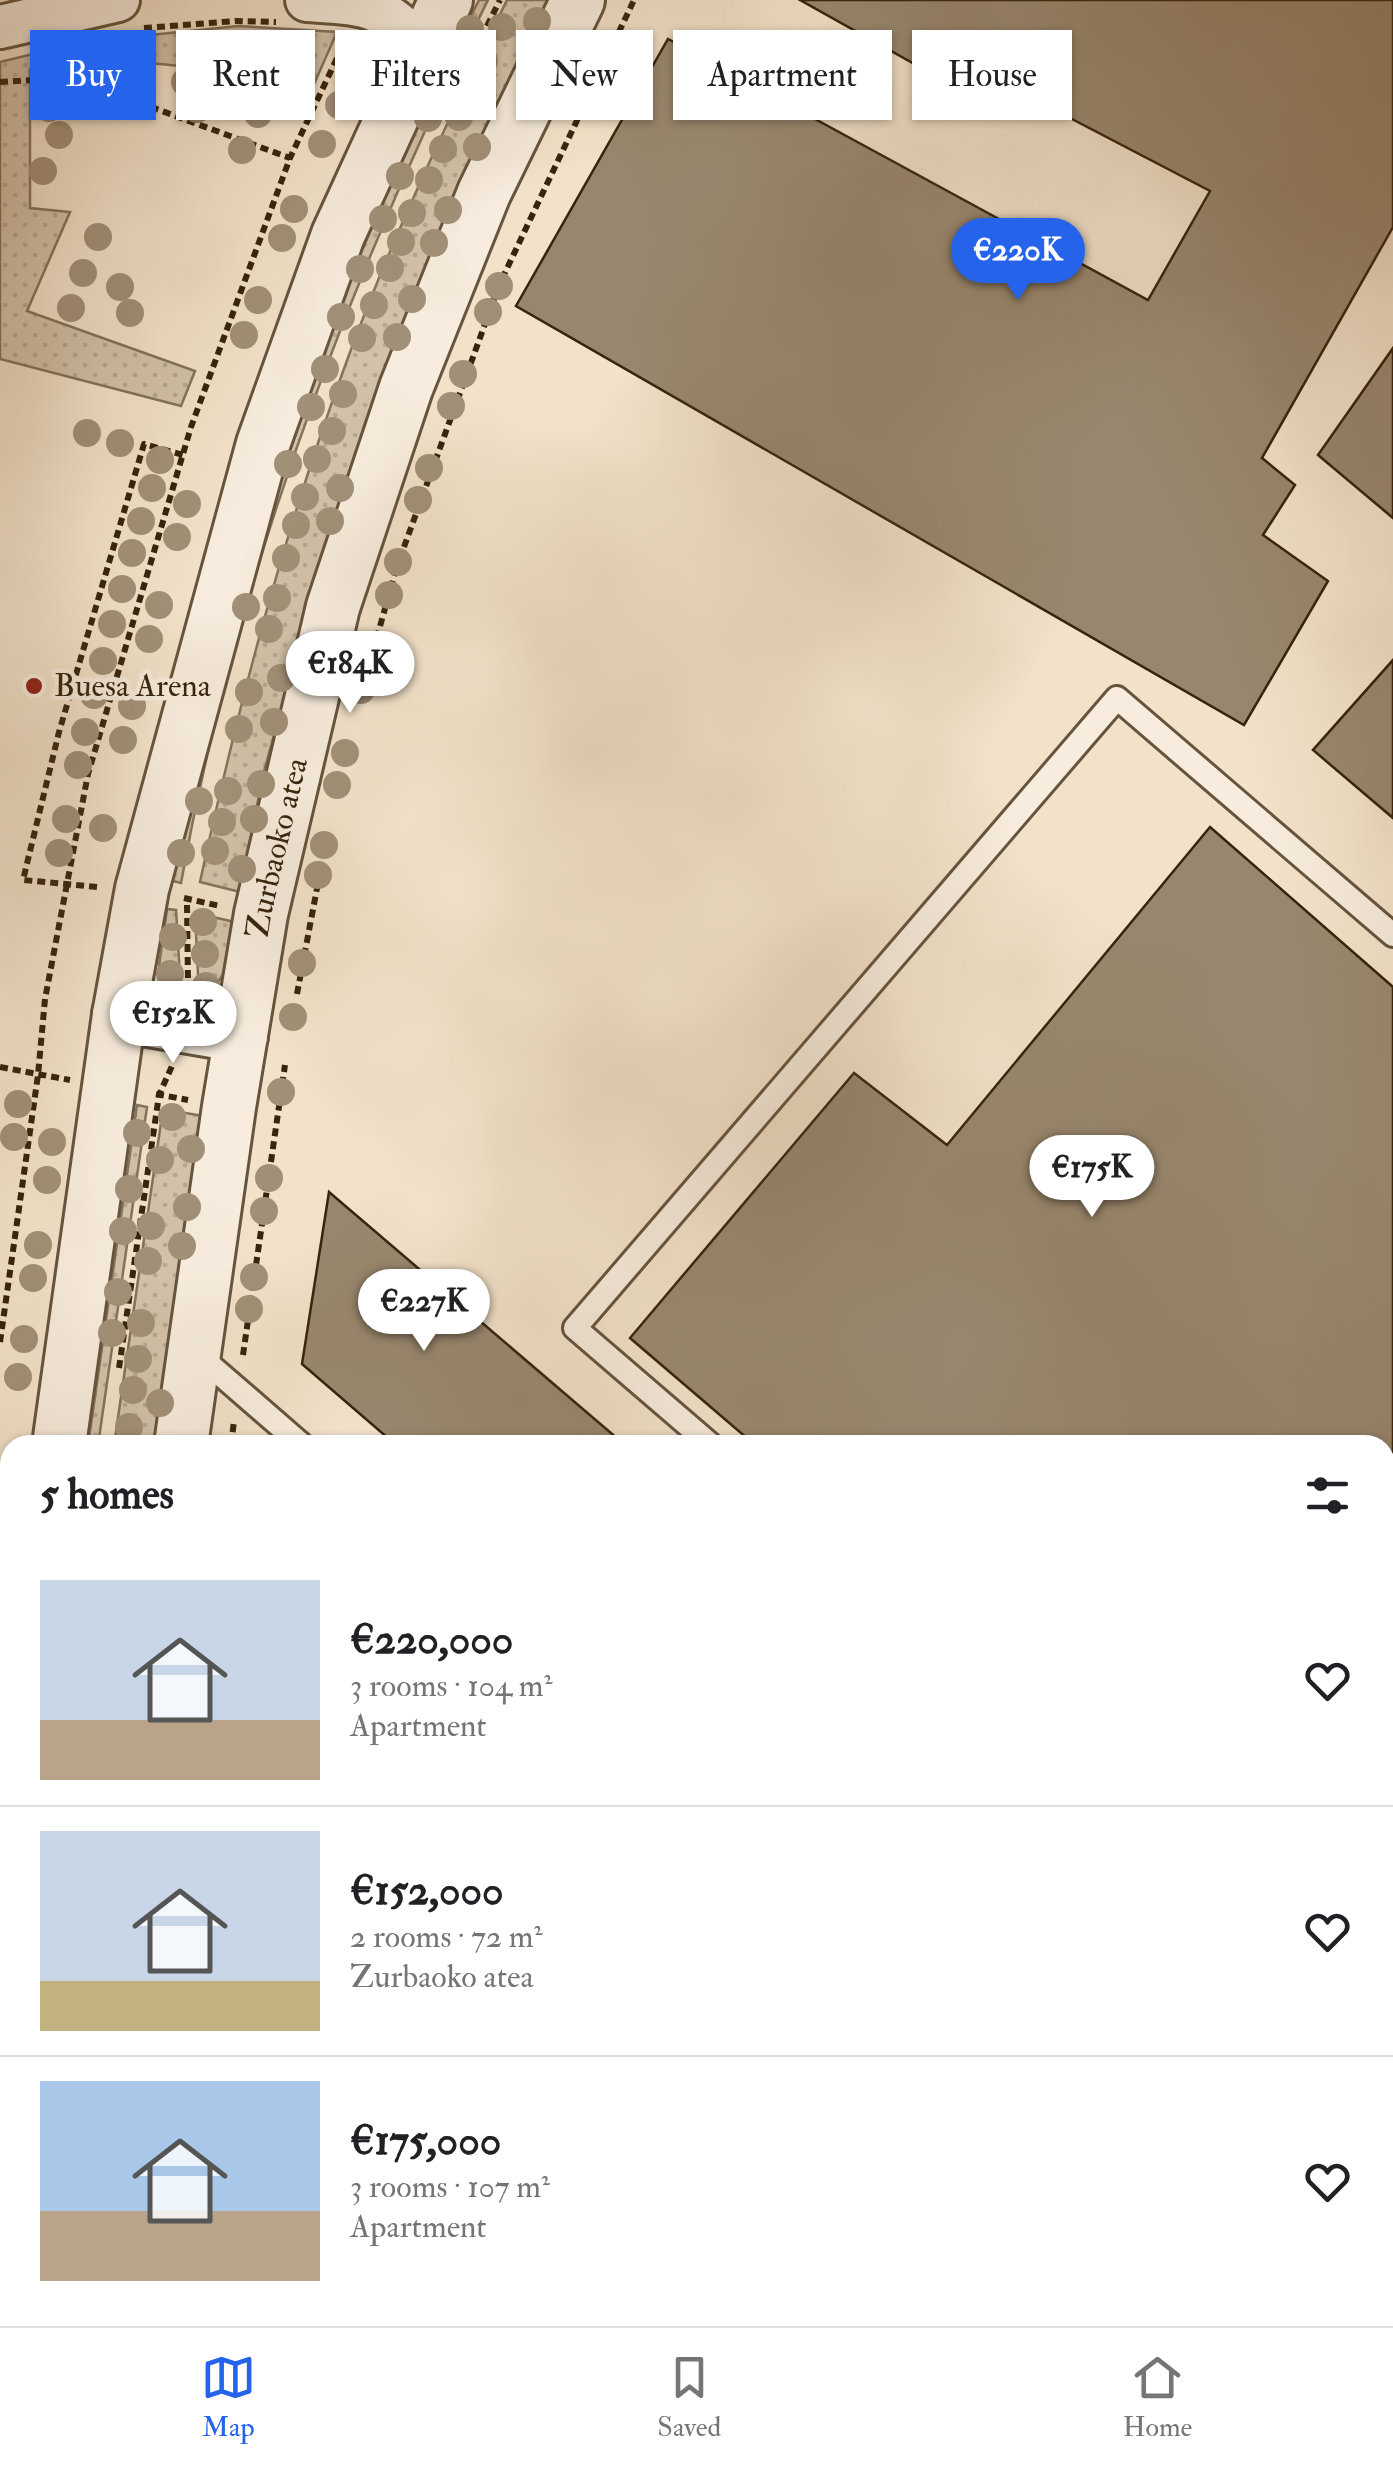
<!DOCTYPE html>
<meta charset="utf-8">
<style>
body{margin:0;font-family:"IM FELL Double Pica",serif;background:#f6f6f6;color:#202124;height:100vh;display:flex;flex-direction:column;font-size:38px;white-space:nowrap}
*{box-sizing:border-box;margin:0}
p{font-size:32px;color:#757577}
.icon{flex:none;width:55px;height:55px;fill:none;stroke:currentColor;stroke-width:2;stroke-linecap:round;stroke-linejoin:round}
.map{position:relative;flex:1;overflow:hidden}
.details{position:absolute;left:0px;top:1435px;width:1395px;height:892px;display:flex;flex-direction:column;background:#fff;border-radius:30px 30px 0 0;box-shadow:0 2px 8px #0004}
.details>*{flex:none}
.top-card{position:absolute;left:30px;top:30px;width:1335px;height:90px;display:flex;gap:20px}
.price{position:absolute;translate:-50% -85px;padding:0 22px;border-radius:35px;background:#fff;color:#222;font-size:32px;line-height:65px;filter:drop-shadow(0 2px 5px #0008)}
.price::after{content:'';position:absolute;left:50%;top:60px;width:30px;height:22px;margin-left:-15px;background:inherit;clip-path:polygon(0 0,100% 0,50% 100%)}
.price.selected{background:#2563eb;color:#fff}
ul{padding:0;list-style:none}
li{display:flex;align-items:center;gap:30px;height:250px;padding:0 40px}
li+li{border-top:2px solid #e0e0e0}
li span{display:grid;place-items:center;flex:none;width:280px;height:200px;border-radius:0px;color:#555}
li>.icon{margin-inline-start:auto}
span .icon{width:120px;height:120px;fill:#fffc;stroke-width:1}
li b{font-size:42px}
h2{display:flex;justify-content:space-between;align-items:center;height:120px;padding:0 40px;font-size:42px}
.chip{padding:0 35px;border-radius:0px;background:#fff;box-shadow:0 2px 8px #0004;font-size:35px;line-height:90px}
.chip.selected{background:#2563eb;color:#fff}
.tab-bar{display:flex;justify-content:space-around;align-items:center;height:140px;border-top:2px solid #e0e0e0;background:#fff;font-size:28px;color:#757577}
.tab-bar a{display:grid;justify-items:center;gap:5px}
.tab-bar .selected{color:#2563eb}
.map>svg:first-child{display:block}
</style>
<div class="map">
<svg width="1393" height="2326" viewBox="0 0 1393 2326">
<defs>
<pattern id="grass-dots" width="8" height="8" patternUnits="userSpaceOnUse" patternTransform="scale(2.5)"><rect width="8" height="8" fill="#d2c2aa"/><path d="M2 2h.1M6 6h.1" fill="none" stroke="#b5a791" stroke-width="1.8" stroke-linecap="round"/></pattern>
<pattern id="garden-furrows" width="10" height="10" patternUnits="userSpaceOnUse" patternTransform="scale(2.5)"><rect width="10" height="10" fill="#d2c2aa"/><path d="M-1 1l2-2M0 10L10 0M9 11l2-2" fill="none" stroke="#b5a791"/></pattern>
</defs>
<rect width="100%" height="100%" fill="#f2e2ca"/>
<filter id="stains"><feTurbulence type="fractalNoise" baseFrequency=".002" numOctaves="4"/><feColorMatrix values="0 0 0 0 .2 0 0 0 0 .09 0 0 0 0 .02 0 0 0 .5 -.17"/></filter>
<radialGradient id="worn" r=".72"><stop offset=".6" stop-color="#630" stop-opacity="0"/><stop offset="1" stop-color="#630" stop-opacity=".3"/></radialGradient>
<path fill="url(#grass-dots)" stroke="#84735c" stroke-width="2.5" d="M479,0H488C348,279 236,575 181,883L173,881L182,830L288,444L359,257L418,122Z
M507,0H554L311,600L263,775L240,892L200,882C239,702 285,528 349,355C394,233 450,116 507,0Z
M238,26L337,32L311,91L184,44L180,66L64,55L63,66L30,69V208L70,212L27,311L195,371L181,406L0,359V62L82,42Z
M167,909L176,910L181,993L162,978L159,966Z
M195,913L235,922C229,951 231,984 199,994Z
M137,1105L147,1107L98,1445H88Z
M163,1109L203,1116L156,1445H114Z
M10,1980V2048L0,2116V2049Z
M10,2161V2318H30L29,2326H0V2229Z"/>
<path fill="url(#garden-furrows)" stroke="#84735c" stroke-width="2.5" d="M1393,1900V1999L1385,2008V1910Z
M1031,2318H1111L1104,2326H1024Z"/>
<path fill="#98876f" stroke="#37240d" stroke-width="2.5" d="M800,0H1393V227L1262,458L1295,485L1263,535L1328,581L1244,725L516,306L668,39L1148,300L1210,191L1001,82L986,104Z
M1393,348V518L1318,455Z
M1393,660V818L1313,750Z
M1210,827L1393,987V1663L1385,1672V1445H755L630,1338L854,1073L947,1145Z
M329,1192L625,1445H396L302,1364Z
M1393,2130V2326H1346L1343,2318H1385V2134Z
M500,2318H646L656,2326H510Z
M740,2318H842L835,2326H750Z
M855,2318H922L916,2326H866Z"/>
<g fill="none" stroke-linecap="round" stroke-linejoin="round">
<g stroke="#66543c" stroke-width="28">
<path id="service" d="M197,1354L302,1445
M711,1445L575,1328L1117,698L1393,935
M701,2318L711,2326"/>
</g>
<g stroke="#66543c" stroke-width="48">
<path id="minor" d="M307,0C364,4 383,2 422,49
M0,27L118,0
M1385,1886L1393,1876
M1385,2029L1393,2020
M1254,2318L1257,2326
M1006,2326L1013,2318
M1131,2326L1138,2318"/>
</g>
<g stroke="#66543c" stroke-width="58">
<g id="tertiary">
<path d="M119,1015L241,1036"/>
<path d="M59,1445L119,1015L142,889L263,444L338,235L446,0"/>
<path id="s1" d="M181,1445L229,1107L261,914L333,607L406,388L484,193L578,0"/>
<path d="M0,1861L10,1790"/>
<path d="M62,2326L64,2318"/>
</g>
</g>
<path stroke="#37240d" stroke-width="6" stroke-dasharray="8 5" stroke-linecap="butt" d="M487,26L500,0
M144,28L236,21L276,22
M0,82L72,78L290,158
M502,279L634,0
M404,547L497,291
M366,676L395,573
M97,887L23,880L59,732L144,444L183,455
M184,898L220,906
M187,905L188,982
M297,994L318,883
M0,1067L70,1080
M156,1094L188,1100
M0,1342L38,1075L45,999L88,774L191,427L290,158L345,41
M243,1355L285,1065
M119,1368L159,1095L172,1066
M231,1445L234,1421
M0,2178L10,2109"/>
<use href="#service" stroke="#f7ecdd" stroke-width="22"/>
<use href="#minor" stroke="#f7ecdd" stroke-width="42"/>
<use href="#tertiary" stroke="#f7ecdd" stroke-width="52"/>
</g>
<g fill="#a19078">
<circle cx="537" cy="21" r="14"/>
<circle cx="502" cy="27" r="14"/>
<circle cx="470" cy="29" r="14"/>
<circle cx="368" cy="44" r="14"/>
<circle cx="484" cy="61" r="14"/>
<circle cx="446" cy="79" r="14"/>
<circle cx="185" cy="82" r="14"/>
<circle cx="246" cy="89" r="14"/>
<circle cx="284" cy="103" r="14"/>
<circle cx="339" cy="105" r="14"/>
<circle cx="49" cy="108" r="14"/>
<circle cx="197" cy="109" r="14"/>
<circle cx="258" cy="114" r="14"/>
<circle cx="459" cy="117" r="14"/>
<circle cx="428" cy="118" r="14"/>
<circle cx="59" cy="135" r="14"/>
<circle cx="322" cy="144" r="14"/>
<circle cx="477" cy="147" r="14"/>
<circle cx="443" cy="149" r="14"/>
<circle cx="242" cy="150" r="14"/>
<circle cx="43" cy="171" r="14"/>
<circle cx="400" cy="176" r="14"/>
<circle cx="429" cy="180" r="14"/>
<circle cx="294" cy="209" r="14"/>
<circle cx="448" cy="210" r="14"/>
<circle cx="412" cy="213" r="14"/>
<circle cx="383" cy="219" r="14"/>
<circle cx="98" cy="237" r="14"/>
<circle cx="282" cy="238" r="14"/>
<circle cx="401" cy="242" r="14"/>
<circle cx="434" cy="243" r="14"/>
<circle cx="390" cy="268" r="14"/>
<circle cx="360" cy="269" r="14"/>
<circle cx="83" cy="273" r="14"/>
<circle cx="499" cy="286" r="14"/>
<circle cx="120" cy="287" r="14"/>
<circle cx="412" cy="299" r="14"/>
<circle cx="258" cy="300" r="14"/>
<circle cx="374" cy="305" r="14"/>
<circle cx="71" cy="308" r="14"/>
<circle cx="488" cy="312" r="14"/>
<circle cx="130" cy="313" r="14"/>
<circle cx="341" cy="317" r="14"/>
<circle cx="244" cy="335" r="14"/>
<circle cx="397" cy="337" r="14"/>
<circle cx="362" cy="338" r="14"/>
<circle cx="325" cy="369" r="14"/>
<circle cx="463" cy="374" r="14"/>
<circle cx="343" cy="394" r="14"/>
<circle cx="451" cy="406" r="14"/>
<circle cx="311" cy="407" r="14"/>
<circle cx="332" cy="431" r="14"/>
<circle cx="87" cy="433" r="14"/>
<circle cx="120" cy="443" r="14"/>
<circle cx="317" cy="459" r="14"/>
<circle cx="160" cy="460" r="14"/>
<circle cx="288" cy="464" r="14"/>
<circle cx="429" cy="468" r="14"/>
<circle cx="152" cy="488" r="14"/>
<circle cx="340" cy="488" r="14"/>
<circle cx="305" cy="497" r="14"/>
<circle cx="418" cy="500" r="14"/>
<circle cx="187" cy="504" r="14"/>
<circle cx="141" cy="521" r="14"/>
<circle cx="330" cy="521" r="14"/>
<circle cx="296" cy="525" r="14"/>
<circle cx="177" cy="537" r="14"/>
<circle cx="132" cy="553" r="14"/>
<circle cx="286" cy="558" r="14"/>
<circle cx="398" cy="562" r="14"/>
<circle cx="122" cy="589" r="14"/>
<circle cx="389" cy="595" r="14"/>
<circle cx="277" cy="598" r="14"/>
<circle cx="159" cy="605" r="14"/>
<circle cx="246" cy="607" r="14"/>
<circle cx="112" cy="624" r="14"/>
<circle cx="269" cy="629" r="14"/>
<circle cx="149" cy="639" r="14"/>
<circle cx="370" cy="657" r="14"/>
<circle cx="103" cy="661" r="14"/>
<circle cx="281" cy="678" r="14"/>
<circle cx="361" cy="690" r="14"/>
<circle cx="249" cy="692" r="14"/>
<circle cx="94" cy="695" r="14"/>
<circle cx="132" cy="706" r="14"/>
<circle cx="274" cy="722" r="14"/>
<circle cx="239" cy="729" r="14"/>
<circle cx="85" cy="732" r="14"/>
<circle cx="123" cy="740" r="14"/>
<circle cx="345" cy="753" r="14"/>
<circle cx="78" cy="765" r="14"/>
<circle cx="261" cy="784" r="14"/>
<circle cx="337" cy="785" r="14"/>
<circle cx="228" cy="791" r="14"/>
<circle cx="199" cy="801" r="14"/>
<circle cx="66" cy="819" r="14"/>
<circle cx="254" cy="819" r="14"/>
<circle cx="222" cy="822" r="14"/>
<circle cx="103" cy="828" r="14"/>
<circle cx="324" cy="845" r="14"/>
<circle cx="215" cy="851" r="14"/>
<circle cx="59" cy="853" r="14"/>
<circle cx="181" cy="853" r="14"/>
<circle cx="242" cy="869" r="14"/>
<circle cx="318" cy="875" r="14"/>
<circle cx="203" cy="922" r="14"/>
<circle cx="173" cy="937" r="14"/>
<circle cx="205" cy="954" r="14"/>
<circle cx="302" cy="963" r="14"/>
<circle cx="170" cy="974" r="14"/>
<circle cx="206" cy="986" r="14"/>
<circle cx="293" cy="1017" r="14"/>
<circle cx="281" cy="1092" r="14"/>
<circle cx="18" cy="1104" r="14"/>
<circle cx="172" cy="1117" r="14"/>
<circle cx="137" cy="1133" r="14"/>
<circle cx="14" cy="1137" r="14"/>
<circle cx="52" cy="1142" r="14"/>
<circle cx="191" cy="1149" r="14"/>
<circle cx="160" cy="1160" r="14"/>
<circle cx="269" cy="1178" r="14"/>
<circle cx="47" cy="1180" r="14"/>
<circle cx="129" cy="1189" r="14"/>
<circle cx="187" cy="1207" r="14"/>
<circle cx="264" cy="1211" r="14"/>
<circle cx="151" cy="1226" r="14"/>
<circle cx="123" cy="1231" r="14"/>
<circle cx="38" cy="1245" r="14"/>
<circle cx="182" cy="1246" r="14"/>
<circle cx="148" cy="1261" r="14"/>
<circle cx="254" cy="1277" r="14"/>
<circle cx="33" cy="1278" r="14"/>
<circle cx="118" cy="1292" r="14"/>
<circle cx="249" cy="1309" r="14"/>
<circle cx="141" cy="1323" r="14"/>
<circle cx="112" cy="1333" r="14"/>
<circle cx="24" cy="1339" r="14"/>
<circle cx="138" cy="1359" r="14"/>
<circle cx="18" cy="1377" r="14"/>
<circle cx="133" cy="1390" r="14"/>
<circle cx="160" cy="1403" r="14"/>
<circle cx="129" cy="1427" r="14"/>
</g>
<circle fill="#8f2418" stroke="#f7ecdd" stroke-width="4" cx="34" cy="686" r="10"/>
<g text-anchor="middle" dominant-baseline="central" stroke-width="9" stroke-linejoin="round" paint-order="stroke">
<g font-size="32" fill="#37240d" stroke="#f7ecdd" text-anchor="start">
<text x="54" y="686">Buesa Arena</text>
</g>
<g font-size="32" fill="#37240d" stroke="#f7ecdd">
<text stroke="none"><textPath href="#s1" startOffset="605">Zurbaoko atea</textPath></text>
</g>
</g>
<rect width="100%" height="100%" filter="url(#stains)"/>
<rect width="100%" height="100%" fill="url(#worn)"/>
</svg>
<b class="price selected" style="left:1018px;top:303px">€220K</b>
<b class="price" style="left:350px;top:716px">€184K</b>
<b class="price" style="left:173px;top:1066px">€152K</b>
<b class="price" style="left:1092px;top:1220px">€175K</b>
<b class="price" style="left:424px;top:1354px">€227K</b>
<div class="top-card">
<a class="chip selected">Buy</a>
<a class="chip">Rent</a>
<a class="chip">Filters</a>
<a class="chip">New</a>
<a class="chip">Apartment</a>
<a class="chip">House</a>
</div>
<section class="details">
<h2>5 homes<svg class="icon" aria-label="filters" viewBox="0 0 24 24"><path d="M4 7h16M4 17h16"/><circle cx="9" cy="7" r="2"/><circle cx="15" cy="17" r="2"/></svg></h2>
<ul>
<li><span style="background:linear-gradient(#c9d6e8 70%,#b9a48a 0)"><svg class="icon" aria-label="home" viewBox="0 0 24 24"><path d="M3 11l9-7 9 7M6 9v11h12V9"/></svg></span><div><b>€220,000</b><p>3 rooms · 104 m²</p><p>Apartment</p></div><svg class="icon" aria-label="heart" viewBox="0 0 24 24"><path d="M12 20l-8-8c-3-5 5-10 8-4 3-6 11-1 8 4z"/></svg></li>
<li><span style="background:linear-gradient(#c9d6e8 75%,#c2b280 0)"><svg class="icon" aria-label="home" viewBox="0 0 24 24"><path d="M3 11l9-7 9 7M6 9v11h12V9"/></svg></span><div><b>€152,000</b><p>2 rooms · 72 m²</p><p>Zurbaoko atea</p></div><svg class="icon" aria-label="heart" viewBox="0 0 24 24"><path d="M12 20l-8-8c-3-5 5-10 8-4 3-6 11-1 8 4z"/></svg></li>
<li><span style="background:linear-gradient(#a9c7e8 65%,#b9a48a 0)"><svg class="icon" aria-label="home" viewBox="0 0 24 24"><path d="M3 11l9-7 9 7M6 9v11h12V9"/></svg></span><div><b>€175,000</b><p>3 rooms · 107 m²</p><p>Apartment</p></div><svg class="icon" aria-label="heart" viewBox="0 0 24 24"><path d="M12 20l-8-8c-3-5 5-10 8-4 3-6 11-1 8 4z"/></svg></li>
</ul>
</section>
</div>
<nav class="tab-bar">
<a class="selected"><svg class="icon" aria-label="map" viewBox="0 0 24 24"><path d="M3 6l6-2 6 2 6-2v14l-6 2-6-2-6 2zM9 4v14M15 6v14"/></svg>Map</a>
<a><svg class="icon" aria-label="saved" viewBox="0 0 24 24"><path d="M7 4h10v16l-5-4-5 4z"/></svg>Saved</a>
<a><svg class="icon" aria-label="home" viewBox="0 0 24 24"><path d="M3 11l9-7 9 7M6 9v11h12V9"/></svg>Home</a>
</nav>
